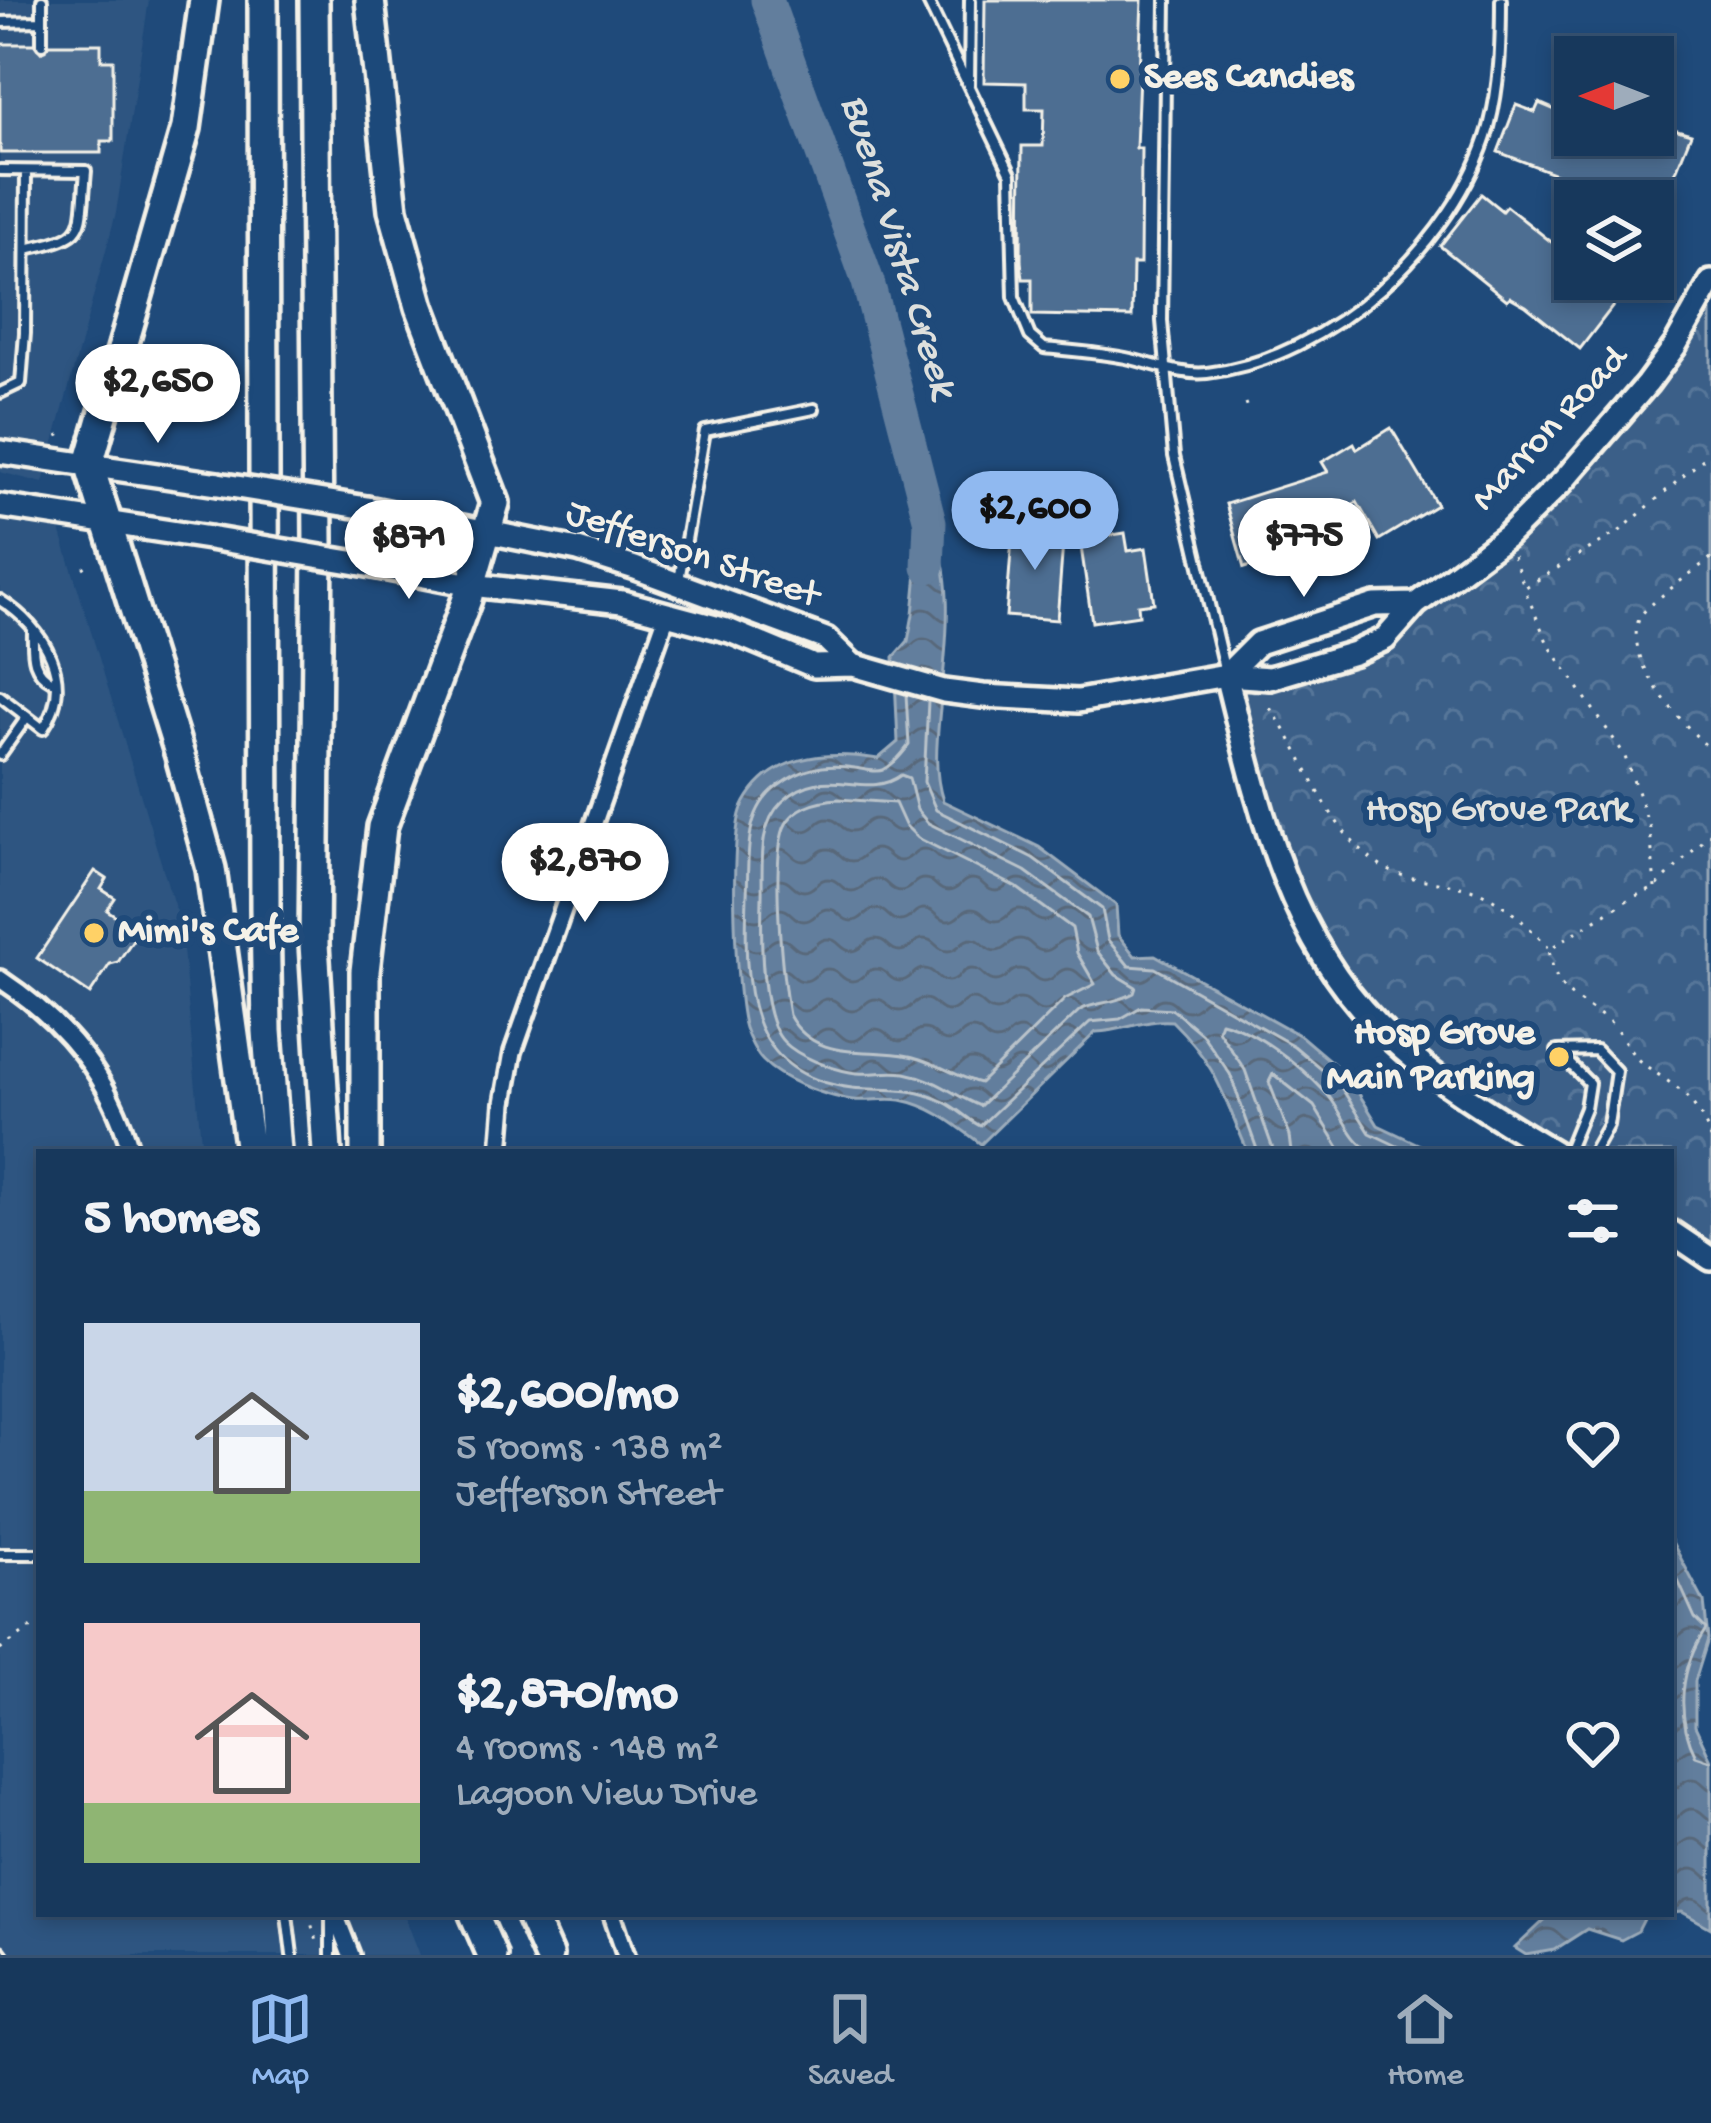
<!DOCTYPE html>
<meta charset="utf-8">
<style>
body{margin:0;font-family:"Gochi Hand",sans-serif;background:#244365;color:#f1f3f6;height:100vh;display:flex;flex-direction:column;font-size:45px;white-space:nowrap}
*{box-sizing:border-box;margin:0}
p{font-size:39px;color:#9eacbb}
.icon{flex:none;width:66px;height:66px;fill:none;stroke:currentColor;stroke-width:2;stroke-linecap:round;stroke-linejoin:round}
.map{position:relative;flex:1;overflow:hidden}
.side{position:absolute;left:36px;top:1149px;width:1638px;height:768px;display:flex;flex-direction:column;background:#17385c;border-radius:0px;box-shadow:0 6px 18px #0003,0 0 0 3px #365272}
.side>*{flex:none}
.needle{width:78px;rotate:270deg}
.fabs{position:absolute;left:1554px;top:36px;display:grid;gap:24px}
.fabs a{display:grid;place-items:center;width:120px;height:120px;border-radius:0px;background:#17385c;box-shadow:0 6px 18px #0003,0 0 0 3px #365272;font-size:60px}
.price{position:absolute;translate:-50% -102px;padding:0 27px;border-radius:42px;background:#fff;color:#222;font-size:39px;line-height:78px;filter:drop-shadow(0 3px 6px #0008)}
.price::after{content:'';position:absolute;left:50%;top:72px;width:36px;height:27px;margin-left:-18px;background:inherit;clip-path:polygon(0 0,100% 0,50% 100%)}
.price.selected{background:#90b9f0;color:#111}
ul{padding:0;list-style:none}
li{display:flex;align-items:center;gap:36px;height:300px;padding:0 48px}
li span{display:grid;place-items:center;flex:none;width:336px;height:240px;border-radius:0px;color:#555}
li>.icon{margin-inline-start:auto}
span .icon{width:144px;height:144px;fill:#fffc;stroke-width:1}
li b{font-size:51px}
h2{display:flex;justify-content:space-between;align-items:center;height:144px;padding:0 48px;font-size:51px}
.menu{display:flex;justify-content:space-around;align-items:center;height:168px;border-top:3px solid #365272;background:#17385c;font-size:33px;color:#9eacbb}
.menu a{display:grid;justify-items:center;gap:6px}
.menu .selected{color:#90b9f0}
.map>svg:first-child{display:block}
</style>
<div class="map">
<svg width="1711" height="1955" viewBox="0 0 1711 1955">
<defs>
<pattern id="forest-crowns" width="20" height="18" patternUnits="userSpaceOnUse" patternTransform="scale(3)"><rect width="20" height="18" fill="#3a5f88"/><path d="M2 6a3 3 0 1 1 6 0M12 15a3 3 0 1 1 6 0" fill="none" stroke="#577699"/></pattern>
<pattern id="water-waves" width="16" height="10" patternUnits="userSpaceOnUse" patternTransform="scale(3)"><rect width="16" height="10" fill="#627e9d"/><path d="M0 5q4-4 8 0t8 0" fill="none" stroke="#58687a"/></pattern>
</defs>
<rect width="100%" height="100%" fill="#1f4a7a"/>
<filter id="ink" filterUnits="userSpaceOnUse"><feTurbulence type="fractalNoise" baseFrequency=".00833" numOctaves="2"/><feDisplacementMap in="SourceGraphic" scale="24" xChannelSelector="R" yChannelSelector="G"/><feConvolveMatrix kernelMatrix="1 2 1 2 8 2 1 2 1" color-interpolation-filters="sRGB"/></filter>
<g filter="url(#ink)">
<path fill="#2d5581" d="M0,0H149L116,213L43,483L0,472Z
M0,515L58,523L181,928L202,1152H39V1914H404L420,1955H0Z"/>
<path fill="url(#forest-crowns)" stroke="#97a8b8" stroke-width="3" d="M1711,302V1244L1671,1217V1152H1573L1435,1061L1370,1002L1329,942L1295,877L1266,800L1238,683L1386,631L1511,545L1631,418Z"/>
<path fill="url(#water-waves)" stroke="#9cacbb" stroke-width="3" d="M930,522C957,581 946,645 940,708C937,739 933,771 943,801L1039,847L1116,905L1118,935L1135,956L1155,955L1301,1036L1348,1076L1378,1125L1435,1152H1248C1223,1096 1218,1066 1172,1021C1143,1019 1125,1031 1096,1032L981,1144C956,1125 933,1106 901,1100C883,1097 864,1103 846,1099C820,1094 782,1080 763,1061C756,1054 748,1037 745,1028C735,996 729,837 742,808C768,753 827,751 878,759L898,742L894,657L908,641L913,614L921,531Z
M1671,1540L1704,1602L1708,1639L1695,1681V1726L1711,1760V1928L1682,1912L1671,1913Z
M1551,1914H1663L1645,1917L1638,1931L1621,1940L1587,1929L1554,1950L1526,1955L1515,1948Z"/>
<g fill="none" stroke-linecap="round" stroke-linejoin="round">
<path stroke="#bac3ca" stroke-width="3" d="M906,694L909,745C903,753 892,766 883,770C875,773 863,769 855,768C825,763 802,768 778,786C743,811 749,857 747,896C744,983 743,1075 852,1088C883,1091 912,1086 942,1101C956,1107 967,1119 980,1126L1090,1022L1120,1019L1141,1007L1172,1009L1202,1034L1230,1074L1258,1152
M928,701L924,782L936,810L1033,858L1102,909L1108,940L1129,966L1155,968L1294,1046L1339,1084L1370,1133L1410,1152
M901,775L909,778L917,810L928,823L1025,871L1088,917L1097,951L1116,975L1136,987L1134,993C1112,1005 1098,1001 1080,1010L980,1106C954,1096 938,1079 905,1073C887,1070 868,1076 850,1072C829,1068 799,1057 784,1042C759,1017 761,932 762,898C763,867 757,826 782,802C825,760 865,802 901,775Z
M839,799L895,803L905,825L918,838L1016,887L1072,928L1077,953L1095,984L1065,999L980,1083C957,1077 934,1061 909,1056C867,1047 815,1063 789,1015C782,976 771,864 784,828C792,807 819,800 839,799Z
M1274,1152L1245,1070L1218,1030L1221,1022C1257,1031 1300,1065 1325,1092C1344,1111 1348,1140 1373,1152
M1292,1152L1290,1136L1269,1082L1273,1074L1314,1106L1342,1152
M1671,1565L1695,1618L1706,1629C1681,1666 1674,1713 1696,1756L1711,1761"/>
<path stroke="#627e9d" stroke-width="33" d="M767,0L868,282L930,522L928,567"/>
</g>
<path fill="#4d6e92" stroke="#f4f1e8" stroke-width="3" d="M985,0H1142L1136,148H1141L1140,264H1133L1132,317L1032,315V279H1023L1021,261L1022,146H1043L1044,109H1026V83L984,82Z
M0,44H34L41,52L50,44H101V60H113V141H101V153H0Z
M1539,103L1560,112L1563,104L1575,109V135H1653V123L1691,134L1664,201H1608L1587,192L1590,187L1498,152L1516,105L1535,112Z
M1481,194L1502,211L1506,206L1564,252L1566,248L1575,255V279H1605L1623,293L1580,349L1526,306L1510,297L1507,300L1440,246Z
M1391,428L1437,505L1379,540L1357,502L1330,519L1334,532L1328,533L1334,552L1282,568L1279,557L1244,568L1226,504L1328,472L1322,462L1354,443L1357,449Z
M1013,526L1064,530L1057,620L1006,616Z
M1125,533L1128,551L1146,548L1154,603L1138,605L1139,615L1092,622L1080,540Z
M95,871L107,879L101,889L115,898L107,910L134,928V938L118,962L110,964L90,994L37,958Z"/>
<g fill="none" stroke-linecap="round" stroke-linejoin="round">
<g stroke="#f4f1e8" stroke-width="16">
<path id="service" d="M927,0L1011,174L1014,297L1030,336L1044,348C1072,351 1099,353 1126,358C1151,363 1182,376 1207,373C1329,359 1456,244 1489,127C1500,85 1501,43 1501,0
M1166,0L1162,321L1174,456L1224,668
M0,22L42,21
M42,44V0
M969,85L970,0
M0,170L86,171C80,233 90,235 26,249
M0,393L21,383L25,333L26,171
M679,580L705,431L814,409
M0,600C45,628 76,681 43,729L0,696
M33,629C33,652 30,670 53,682
M0,755L27,717
M1557,1051L1596,1050L1616,1071L1608,1125L1593,1152
M1558,1052L1589,1083L1585,1108L1567,1152
M0,1554H39
M287,1914L292,1955
M331,1915V1955
M0,1951L3,1955"/>
</g>
<g stroke="#f4f1e8" stroke-width="24">
<path id="minor" d="M0,979C65,1022 110,1076 131,1152
M500,1152L504,1103L513,1052L668,612
M335,1914L351,1955
M612,1914L626,1955"/>
</g>
<g stroke="#f4f1e8" stroke-width="30">
<path id="secondary" d="M0,452L218,484
M0,506L209,538
M367,508L578,550L635,568L826,639L853,665
M357,563L471,585L622,602L730,631L814,666L853,665L944,691L983,696L1078,701L1226,675L1270,678L1354,653L1385,639L1416,604L1507,536L1563,481L1647,384L1675,346L1711,282
M1226,675C1257,797 1284,931 1376,1024C1427,1076 1492,1115 1554,1152
M1226,675L1258,643L1375,605L1416,604
M1671,1232L1711,1259"/>
</g>
<g stroke="#f4f1e8" stroke-width="36">
<path id="motorway" d="M204,0L186,128L89,464L180,756L211,869L250,1152
M263,0L265,908L267,1031L276,1152
M314,0L318,544L314,944L327,1152
M365,1152V971L382,827L467,599L495,503L420,307L393,210L370,0
M474,1914L492,1955
M530,1914L548,1955"/>
</g>
<path stroke="#f4f1e8" stroke-width="3" stroke-dasharray="3 9" stroke-linecap="butt" d="M1245,403L1249,413
M58,434L60,438
M1513,556L1524,586
M1711,558C1698,568 1644,607 1640,617C1620,658 1683,725 1711,750
M83,568L86,566
M1270,708C1309,759 1322,825 1379,865C1402,881 1440,880 1467,888C1500,897 1525,923 1548,947
M1711,833L1655,888L1631,898L1549,949C1556,995 1571,994 1606,1019C1623,1031 1627,1052 1642,1063C1677,1089 1694,1093 1711,1139
M1655,888L1650,828L1624,754L1548,644L1524,588L1621,530L1711,452
M0,1650L39,1622
M308,1914L317,1941"/>
<use href="#service" stroke="#1f4a7a" stroke-width="8"/>
<use href="#minor" stroke="#1f4a7a" stroke-width="15"/>
<use href="#secondary" stroke="#1f4a7a" stroke-width="21"/>
<use href="#motorway" stroke="#1f4a7a" stroke-width="27"/>
<g stroke="#f4f1e8" stroke-width="30" stroke-linecap="butt">
<path id="secondary-bridge" d="M218,484L367,508
M209,538L357,563"/>
</g>
<use href="#secondary-bridge" stroke="#1f4a7a" stroke-width="21"/>
</g>
</g>
<g fill="#ffd166" stroke="#1f4a7a" stroke-width="4.5">
<circle cx="1120" cy="79" r="12"/>
<circle cx="94" cy="933" r="12"/>
<circle cx="1559" cy="1057" r="12"/>
</g>
<g text-anchor="middle" dominant-baseline="central" stroke-width="12" stroke-linejoin="round" paint-order="stroke">
<g font-size="39" font-weight="bold" fill="#f4f1e8" stroke="#1f4a7a" text-anchor="start">
<text x="1144" y="79">Sees Candies</text>
<text x="118" y="933">Mimi's Cafe</text>
<text x="1535" y="1035" text-anchor="end">Hosp Grove<tspan x="1535" dy="45">Main Parking</tspan></text>
</g>
<g font-size="39" fill="#f4f1e8" stroke="#1f4a7a">
<text transform="translate(1551 430) rotate(-47)">Marron Road</text>
<text transform="translate(692 556) rotate(19)">Jefferson Street</text>
</g>
<g font-size="39" fill="#e1e2de" stroke="#1f4a7a">
<text x="1498" y="812">Hosp Grove Park</text>
</g>
<g font-size="42" font-style="italic" fill="#dee0dd" stroke="#1f4a7a">
<text transform="translate(896 247) rotate(73)">Buena Vista Creek</text>
</g>
</g>
</svg>
<div class="fabs">
<a><svg class="needle" viewBox="-14 -14 28 28"><path d="M0-13l5 13h-10z" fill="#e53935"/><path d="M0 13l5-13h-10z" fill="#9eacbb"/></svg></a>
<a><svg class="icon" aria-label="layers" viewBox="0 0 24 24"><path d="M12 4l9 5-9 5-9-5zM3 14l9 5 9-5"/></svg></a>
</div>
<b class="price" style="left:158px;top:446px">$2,650</b>
<b class="price selected" style="left:1035px;top:573px">$2,600</b>
<b class="price" style="left:1304px;top:600px">$775</b>
<b class="price" style="left:409px;top:602px">$871</b>
<b class="price" style="left:585px;top:925px">$2,870</b>
<section class="side">
<h2>5 homes<svg class="icon" aria-label="filters" viewBox="0 0 24 24"><path d="M4 7h16M4 17h16"/><circle cx="9" cy="7" r="2"/><circle cx="15" cy="17" r="2"/></svg></h2>
<ul>
<li><span style="background:linear-gradient(#c9d6e8 70%,#8fb573 0)"><svg class="icon" aria-label="home" viewBox="0 0 24 24"><path d="M3 11l9-7 9 7M6 9v11h12V9"/></svg></span><div><b>$2,600/mo</b><p>5 rooms · 138 m²</p><p>Jefferson Street</p></div><svg class="icon" aria-label="heart" viewBox="0 0 24 24"><path d="M12 20l-8-8c-3-5 5-10 8-4 3-6 11-1 8 4z"/></svg></li>
<li><span style="background:linear-gradient(#f6c9c9 75%,#8fb573 0)"><svg class="icon" aria-label="home" viewBox="0 0 24 24"><path d="M3 11l9-7 9 7M6 9v11h12V9"/></svg></span><div><b>$2,870/mo</b><p>4 rooms · 148 m²</p><p>Lagoon View Drive</p></div><svg class="icon" aria-label="heart" viewBox="0 0 24 24"><path d="M12 20l-8-8c-3-5 5-10 8-4 3-6 11-1 8 4z"/></svg></li>
</ul>
</section>
</div>
<nav class="menu">
<a class="selected"><svg class="icon" aria-label="map" viewBox="0 0 24 24"><path d="M3 6l6-2 6 2 6-2v14l-6 2-6-2-6 2zM9 4v14M15 6v14"/></svg>Map</a>
<a><svg class="icon" aria-label="saved" viewBox="0 0 24 24"><path d="M7 4h10v16l-5-4-5 4z"/></svg>Saved</a>
<a><svg class="icon" aria-label="home" viewBox="0 0 24 24"><path d="M3 11l9-7 9 7M6 9v11h12V9"/></svg>Home</a>
</nav>
